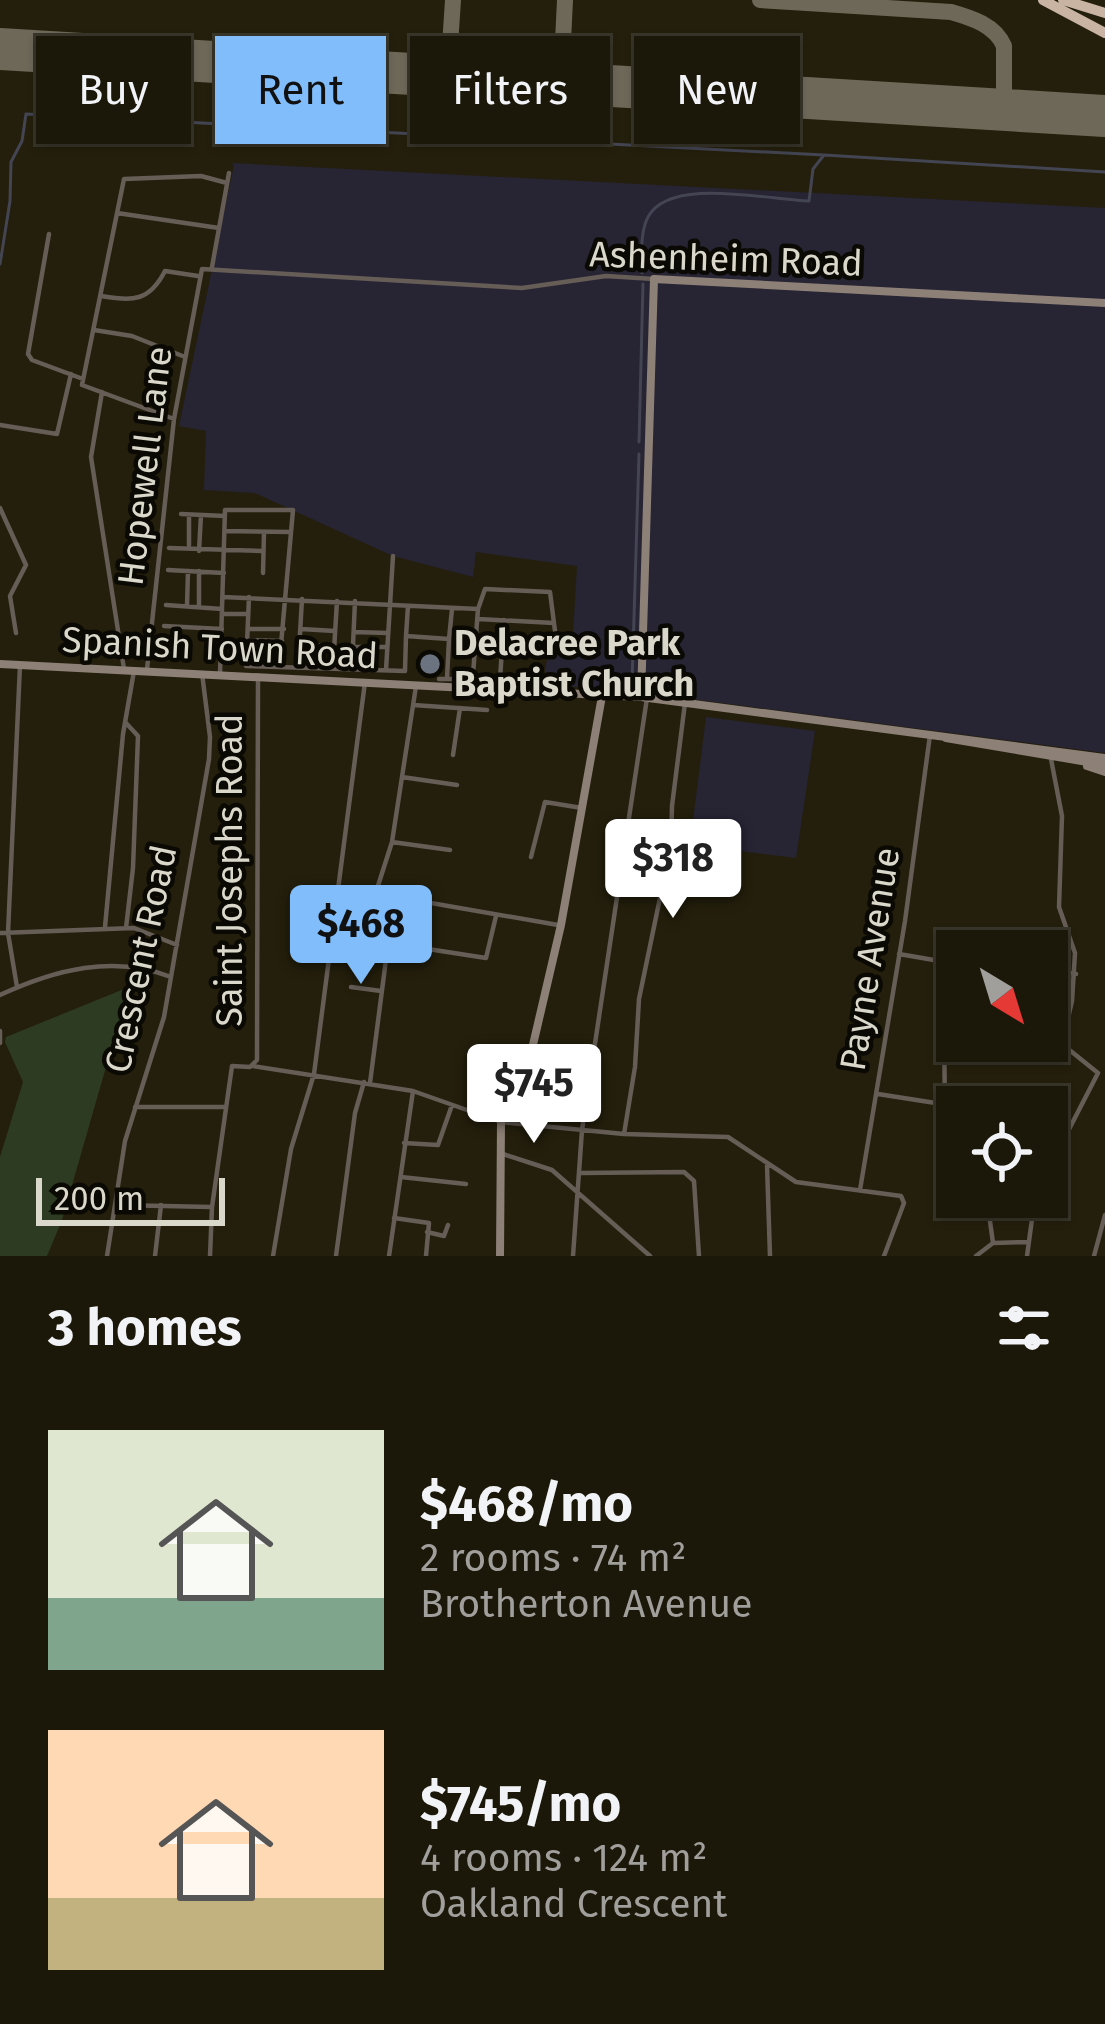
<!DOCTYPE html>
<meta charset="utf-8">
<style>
body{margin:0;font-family:"Fira Sans",sans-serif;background:#282417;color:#f1f3f6;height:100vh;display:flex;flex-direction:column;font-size:45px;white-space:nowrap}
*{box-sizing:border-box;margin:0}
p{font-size:39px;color:#a09f9c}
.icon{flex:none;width:66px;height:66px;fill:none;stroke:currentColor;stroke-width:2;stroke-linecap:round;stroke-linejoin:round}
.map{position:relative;height:1256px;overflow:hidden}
.side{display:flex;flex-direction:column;background:#1b1709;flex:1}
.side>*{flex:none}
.guide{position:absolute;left:36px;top:36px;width:1035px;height:108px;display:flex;gap:24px}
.needle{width:78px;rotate:142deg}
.tools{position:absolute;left:936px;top:930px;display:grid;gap:24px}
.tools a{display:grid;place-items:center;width:132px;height:132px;border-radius:0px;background:#1b1709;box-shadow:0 3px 9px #0004,0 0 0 3px #39362a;font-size:60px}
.scale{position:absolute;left:36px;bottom:30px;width:189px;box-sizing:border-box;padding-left:12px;border:6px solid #dad7cb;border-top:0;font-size:33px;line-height:42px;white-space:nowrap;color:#dad7cb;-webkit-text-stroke:9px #0b0903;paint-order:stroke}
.price{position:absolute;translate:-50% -102px;padding:0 27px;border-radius:12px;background:#fff;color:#222;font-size:39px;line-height:78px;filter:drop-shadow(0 3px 6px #0008)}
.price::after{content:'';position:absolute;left:50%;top:72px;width:36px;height:27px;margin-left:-18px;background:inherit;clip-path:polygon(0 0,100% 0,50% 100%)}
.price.selected{background:#80bdfa;color:#111}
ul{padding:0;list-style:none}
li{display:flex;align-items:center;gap:36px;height:300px;padding:0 48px}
li span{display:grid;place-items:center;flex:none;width:336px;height:240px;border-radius:0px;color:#555}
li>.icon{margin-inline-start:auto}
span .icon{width:144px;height:144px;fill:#fffc;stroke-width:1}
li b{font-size:51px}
h2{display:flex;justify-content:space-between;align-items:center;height:144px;padding:0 48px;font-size:51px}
.tag{padding:0 42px;border-radius:0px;background:#1b1709;box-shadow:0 3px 9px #0004,0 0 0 3px #39362a;font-size:42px;line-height:108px}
.tag.selected{background:#80bdfa;color:#111}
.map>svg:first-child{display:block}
</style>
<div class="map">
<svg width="1105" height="1256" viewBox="0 0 1105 1256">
<rect width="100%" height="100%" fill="#241f0c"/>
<path fill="#272434" d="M230,163L1105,208V753L646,693L543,684L551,635H573L577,566L476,552L473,577L393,556L255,493L204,490L206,431L179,426L234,165Z
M706,717L815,731L796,858L690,845Z"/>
<path fill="#2e3b23" d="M129,987L62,1220L47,1256H0V1157L23,1082L5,1042L6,1037Z"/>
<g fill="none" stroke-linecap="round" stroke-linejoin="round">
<path stroke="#434553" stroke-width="3" d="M0,264L10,201L11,162L22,141L26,114L824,155
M642,273C641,257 640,232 648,217C670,176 768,200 809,201L813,169L824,155L1105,172
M639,442L643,284
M632,683L639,454"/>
<path stroke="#6d6858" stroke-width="16" d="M760,0L951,12C972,18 995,25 1004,46V110
M448,76L453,0
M561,83L565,0"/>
<path stroke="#6d6858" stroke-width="42" d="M0,49L1105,116"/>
<path stroke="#655d56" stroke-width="4.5" d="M117,213L219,228
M49,234L28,354L32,360L83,379
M212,267L229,173
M101,296C133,301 149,302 165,271L198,276
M94,330L132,336L185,357
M102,392L91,457L124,669
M174,419L82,385L124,179L201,176L227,183
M0,425L57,434L71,374
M0,508L26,565L10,596L16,633
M181,514L225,516
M225,531L291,532
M189,545V515
M169,548L263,551
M199,551L201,515
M168,570L224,573
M199,571V607
M263,573L264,532
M223,597L478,609
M249,597L246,666L405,671L406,636L449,639L447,679
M166,605L222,609
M187,606L188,571
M222,614H246
M478,619L554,623
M164,626L222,629
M248,629H284
M301,629L335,631
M354,632L388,633
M406,636L408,606
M449,639L452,609
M247,640L282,641
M300,645L334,646
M353,647H387
M333,667L337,601
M352,667L355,601
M298,668L302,599
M147,669L174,419L202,269L522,288L606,276L654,279
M386,670L393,556
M220,674L225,510H293L279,667
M439,679H508
M500,679L504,620
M472,688L478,609L485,589L550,592L555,631
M413,705L487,710
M453,755L460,708
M402,777L457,785
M392,842L450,850
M531,857L545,802L582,808
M339,887L558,925
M376,892L392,842L416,686
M105,927L123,734L134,671
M126,928L133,868L138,736L126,723
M0,933L134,928L177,945
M357,938L486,958L496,916
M899,954L957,964
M1047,971L1076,974
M17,987L8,933L20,665
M351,987L381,991
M0,995C54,970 114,954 171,977
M0,1031V1043
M253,1066L413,1091L501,1122L624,1134L728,1137L796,1182L901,1196L904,1203L884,1256
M370,1083L388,944L399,899
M878,1094L961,1107
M944,1105C947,1075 938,1018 957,997
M135,1107H226
M1047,1131L1065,1133
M624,1134L635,1067L639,999L671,845L672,806L685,703
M404,1143L438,1145L452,1105
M500,1153L552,1170L650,1256
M767,1165L770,1256
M1047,1172L1098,1073L1062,1044L1072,1001L1075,953L1059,907L1062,816L1051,759
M581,1173L684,1172L694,1181L699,1256
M401,1177L466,1184
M860,1190L905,921L930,735
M993,1197L989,1214L993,1243
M116,1205L212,1207
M394,1218L429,1223L426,1256
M427,1232L444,1236L448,1225
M107,1256L125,1141L164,1017L209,759L210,737L202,673
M155,1256L161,1205
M210,1256L212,1207L232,1066L250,1067L257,1060L258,676
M273,1256L291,1149L314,1074L365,682
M336,1256L355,1113L364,1082
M389,1256L413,1091
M573,1256L582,1130L647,698
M976,1256L993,1243L1029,1242
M1027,1256L1035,1197
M1094,1256L1105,1215"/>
<path stroke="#8d8076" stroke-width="8" d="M0,664L641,697L1105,758
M641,697L654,279L1105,303
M946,738L1105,765
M1087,766L1105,772
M500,1256L501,1122L525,1079L561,925L602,696"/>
<path stroke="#c9b4a3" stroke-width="10" d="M1043,0L1105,33
M1063,0L1105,13"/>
</g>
<circle fill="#6b7280" stroke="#0b0903" stroke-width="4.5" cx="430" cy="664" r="12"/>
<g text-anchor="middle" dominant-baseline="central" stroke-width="9" stroke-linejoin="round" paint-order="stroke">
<g font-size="36" fill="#dad7cb" stroke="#0b0903">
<text transform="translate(726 259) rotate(2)">Ashenheim Road</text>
<text transform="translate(145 466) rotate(-83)">Hopewell Lane</text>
<text transform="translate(220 648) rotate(3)">Spanish Town Road</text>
<text transform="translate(230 870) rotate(-90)">Saint Josephs Road</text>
<text transform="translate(141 959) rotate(-78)">Crescent Road</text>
<text transform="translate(870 959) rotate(-81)">Payne Avenue</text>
</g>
<g font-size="36" font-weight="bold" fill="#dad7cb" stroke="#0b0903" text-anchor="start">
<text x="454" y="643">Delacree Park<tspan x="454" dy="41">Baptist Church</tspan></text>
</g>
</g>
</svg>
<div class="tools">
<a><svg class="needle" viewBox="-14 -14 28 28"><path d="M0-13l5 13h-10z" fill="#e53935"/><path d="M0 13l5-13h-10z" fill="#a09f9c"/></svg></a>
<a><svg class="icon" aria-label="locate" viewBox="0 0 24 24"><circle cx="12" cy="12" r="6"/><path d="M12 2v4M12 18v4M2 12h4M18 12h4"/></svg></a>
</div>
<div class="scale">200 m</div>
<b class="price" style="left:673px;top:921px">$318</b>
<b class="price selected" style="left:361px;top:987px">$468</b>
<b class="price" style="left:534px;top:1146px">$745</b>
<div class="guide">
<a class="tag">Buy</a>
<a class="tag selected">Rent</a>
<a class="tag">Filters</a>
<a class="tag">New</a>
</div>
</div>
<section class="side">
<h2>3 homes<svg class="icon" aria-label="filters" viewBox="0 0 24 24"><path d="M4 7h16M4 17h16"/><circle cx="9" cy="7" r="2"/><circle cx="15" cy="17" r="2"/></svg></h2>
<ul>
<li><span style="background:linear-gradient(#dfe7d0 70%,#7fa58c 0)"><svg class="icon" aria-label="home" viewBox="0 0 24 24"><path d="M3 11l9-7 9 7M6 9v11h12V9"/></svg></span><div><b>$468/mo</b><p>2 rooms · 74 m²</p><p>Brotherton Avenue</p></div></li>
<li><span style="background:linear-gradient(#ffd9b3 70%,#c2b280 0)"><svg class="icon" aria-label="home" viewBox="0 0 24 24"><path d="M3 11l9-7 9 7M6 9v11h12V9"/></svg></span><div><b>$745/mo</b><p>4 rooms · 124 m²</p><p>Oakland Crescent</p></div></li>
</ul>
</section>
